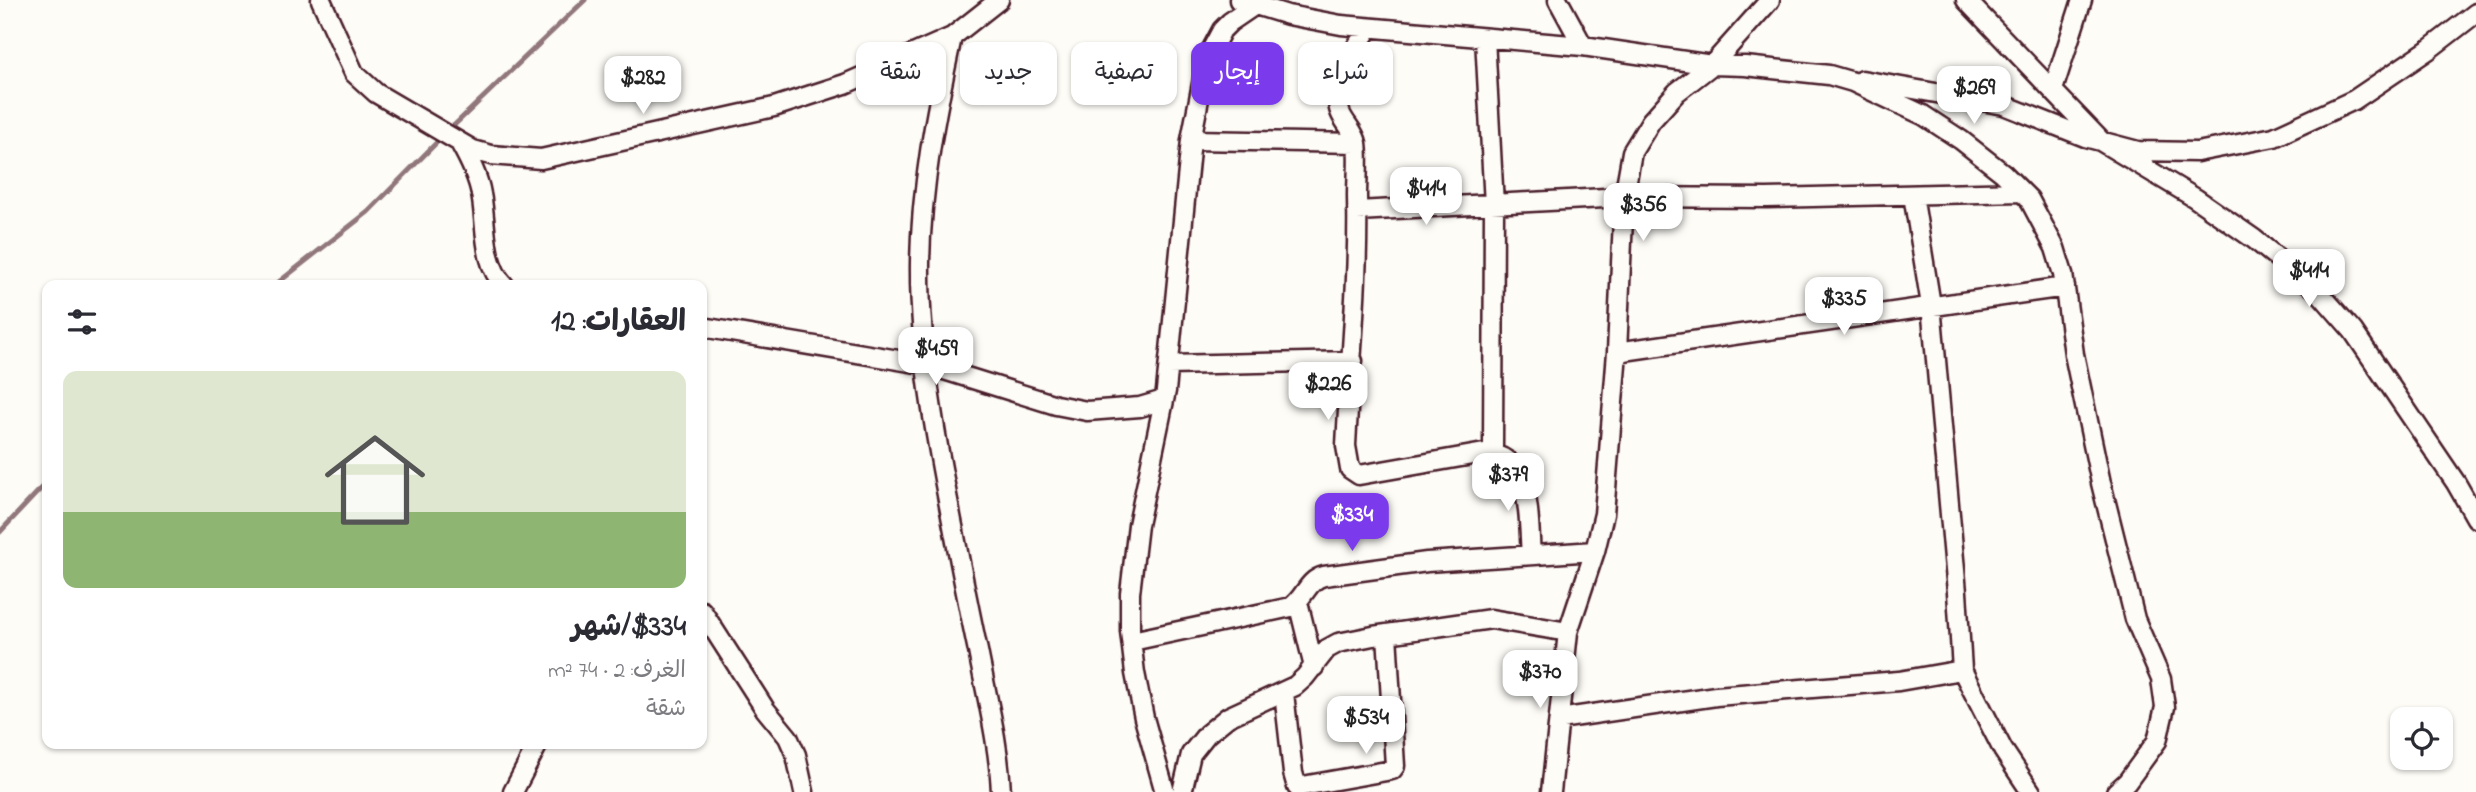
<!DOCTYPE html>
<html lang="ar">
<meta charset="utf-8">
<style>
body{margin:0;font-family:"Indie Flower","Playpen Sans Arabic",sans-serif;background:#f7f7f7;color:#2b2b33;direction:rtl;height:100vh;display:flex;flex-direction:column;font-size:26px;white-space:nowrap}
*{box-sizing:border-box;margin:0}
p{font-size:23px;color:#7c7c81}
.icon{flex:none;width:38px;height:38px;fill:none;stroke:currentColor;stroke-width:2;stroke-linecap:round;stroke-linejoin:round}
.map{position:relative;flex:1;overflow:hidden;direction:ltr}
.drawer{position:absolute;left:42px;top:280px;width:665px;height:469px;display:flex;flex-direction:column;background:#fff;border-radius:14px;box-shadow:0 2px 5px #0004;direction:rtl}
.drawer>*{flex:none}
.guide{position:absolute;left:728px;top:42px;width:665px;height:63px;direction:rtl;display:flex;gap:14px}
.buttons{position:absolute;left:2390px;top:707px;display:grid;gap:14px}
.buttons a{display:grid;place-items:center;width:63px;height:63px;border-radius:14px;background:#fff;box-shadow:0 2px 5px #0004;font-size:35px}
.price{position:absolute;translate:-50% -60px;padding:0 16px;border-radius:14px;background:#fff;color:#222;font-size:23px;line-height:46px;filter:drop-shadow(0 2px 4px #0008)}
.price::after{content:'';position:absolute;left:50%;top:42px;width:21px;height:16px;margin-left:-10px;background:inherit;clip-path:polygon(0 0,100% 0,50% 100%)}
.price.selected{background:#7c3aed;color:#fff}
ul{padding:0;list-style:none}
li{display:grid;align-content:center;gap:14px;height:371px;padding:0 21px}
li+li{border-top:2px solid #e1e1e2}
li span{display:grid;place-items:center;height:217px;border-radius:14px;color:#555}
li>.icon{margin-inline-start:auto}
span .icon{width:126px;height:126px;fill:#fffc;stroke-width:1}
li b{font-size:30px}
h2{display:flex;justify-content:space-between;align-items:center;height:84px;padding:0 21px;font-size:30px}
.chip{padding:0 24px;border-radius:14px;background:#fff;box-shadow:0 2px 5px #0004;font-size:24px;line-height:63px}
.chip.selected{background:#7c3aed;color:#fff}
.map>svg:first-child{display:block}
</style>
<div class="map">
<svg width="2476" height="792" viewBox="0 0 2476 792">
<rect width="100%" height="100%" fill="#fdfcf7"/>
<filter id="ink" filterUnits="userSpaceOnUse"><feTurbulence type="fractalNoise" baseFrequency=".0143" numOctaves="2"/><feDisplacementMap in="SourceGraphic" scale="14" xChannelSelector="R" yChannelSelector="G"/><feConvolveMatrix kernelMatrix="1 2 1 2 8 2 1 2 1" color-interpolation-filters="sRGB"/></filter>
<g filter="url(#ink)">
<g fill="none" stroke-linecap="round" stroke-linejoin="round">
<path stroke="#91777b" stroke-width="5" d="M275,285L368,212L446,133L585,0
M0,532L47,482"/>
<g stroke="#4a1f2b" stroke-width="23">
<path id="minor" d="M321,0L354,73L376,93L473,150L491,155L541,159L774,107L845,84L952,37L999,0
M1239,0L1288,15L1341,25L1583,46L1712,65L1745,66L1829,75L1853,82L1923,115L1961,140L2003,173L2029,199L2055,248L2063,274L2074,354L2101,483L2135,619L2161,679L2165,707L2157,741L2127,782L2116,792
M1558,0L1583,46
M1966,0L2102,142L2195,198L2254,239L2317,290L2353,331L2456,483L2476,518
M1369,28C1355,48 1340,69 1338,95C1336,120 1353,125 1357,143C1359,155 1357,182 1357,196C1359,280 1350,363 1346,446L1350,469L1359,475L1484,453C1533,455 1528,520 1531,555
M952,37C936,111 921,187 920,263C919,350 936,440 953,526C961,568 969,609 978,651C987,698 999,744 1001,792
M1485,38L1494,205L1493,453
M1862,80L2004,105L2085,137L2138,151L2197,152L2274,137L2354,100L2428,50L2476,13
M2053,90L2082,0
M1191,140L1357,143
M460,143C469,159 478,176 481,194C487,224 482,262 504,285
M1913,195L1931,305L1957,592L1962,670L2003,750L2031,792
M1357,211L1624,197L1767,198L2022,192
M702,327L928,365L1056,405L1087,411L1140,407L1164,400
M1617,352L2065,287
M1169,365L1353,361
M1298,602L1314,667
M702,611L765,709L788,737L796,755L804,792
M1132,641L1291,607C1305,598 1307,580 1324,576L1427,562L1595,551
M1284,693L1293,773L1297,787L1392,770L1395,766L1387,634
M1559,719L1716,696L1899,681L1962,670
M513,792L538,744
M1165,792L1144,718L1135,673L1130,631V593L1138,525L1166,391L1191,140L1207,58L1222,30L1230,22L1255,5
M1182,792L1191,754L1207,734L1228,717L1295,686L1305,677L1327,649L1338,643L1373,636L1491,619L1568,632
M1551,792L1568,632L1595,551L1604,514L1617,352L1624,197L1632,152L1651,121L1677,92L1712,65L1770,0"/>
</g>
<use href="#minor" stroke="#fdfcf7" stroke-width="18"/>
</g>
</g>
</svg>
<div class="buttons">
<a><svg class="icon" aria-label="locate" viewBox="0 0 24 24"><circle cx="12" cy="12" r="6"/><path d="M12 2v4M12 18v4M2 12h4M18 12h4"/></svg></a>
</div>
<b class="price" style="left:643px;top:116px">$282</b>
<b class="price" style="left:1974px;top:126px">$269</b>
<b class="price" style="left:1426px;top:227px">$414</b>
<b class="price" style="left:1643px;top:243px">$356</b>
<b class="price" style="left:2309px;top:309px">$414</b>
<b class="price" style="left:1844px;top:337px">$335</b>
<b class="price" style="left:936px;top:387px">$459</b>
<b class="price" style="left:1328px;top:422px">$226</b>
<b class="price" style="left:1508px;top:513px">$379</b>
<b class="price selected" style="left:1352px;top:553px">$334</b>
<b class="price" style="left:1540px;top:710px">$370</b>
<b class="price" style="left:1366px;top:756px">$534</b>
<div class="guide">
<a class="chip">شراء</a>
<a class="chip selected">إيجار</a>
<a class="chip">تصفية</a>
<a class="chip">جديد</a>
<a class="chip">شقة</a>
</div>
<section class="drawer">
<h2>العقارات: 12<svg class="icon" aria-label="filters" viewBox="0 0 24 24"><path d="M4 7h16M4 17h16"/><circle cx="9" cy="7" r="2"/><circle cx="15" cy="17" r="2"/></svg></h2>
<ul>
<li><span style="background:linear-gradient(#dfe7d0 65%,#8fb573 0)"><svg class="icon" aria-label="home" viewBox="0 0 24 24"><path d="M3 11l9-7 9 7M6 9v11h12V9"/></svg></span><div><b>$334/شهر</b><p>الغرف: 2 · 74 m²</p><p>شقة</p></div></li>
</ul>
</section>
</div>
